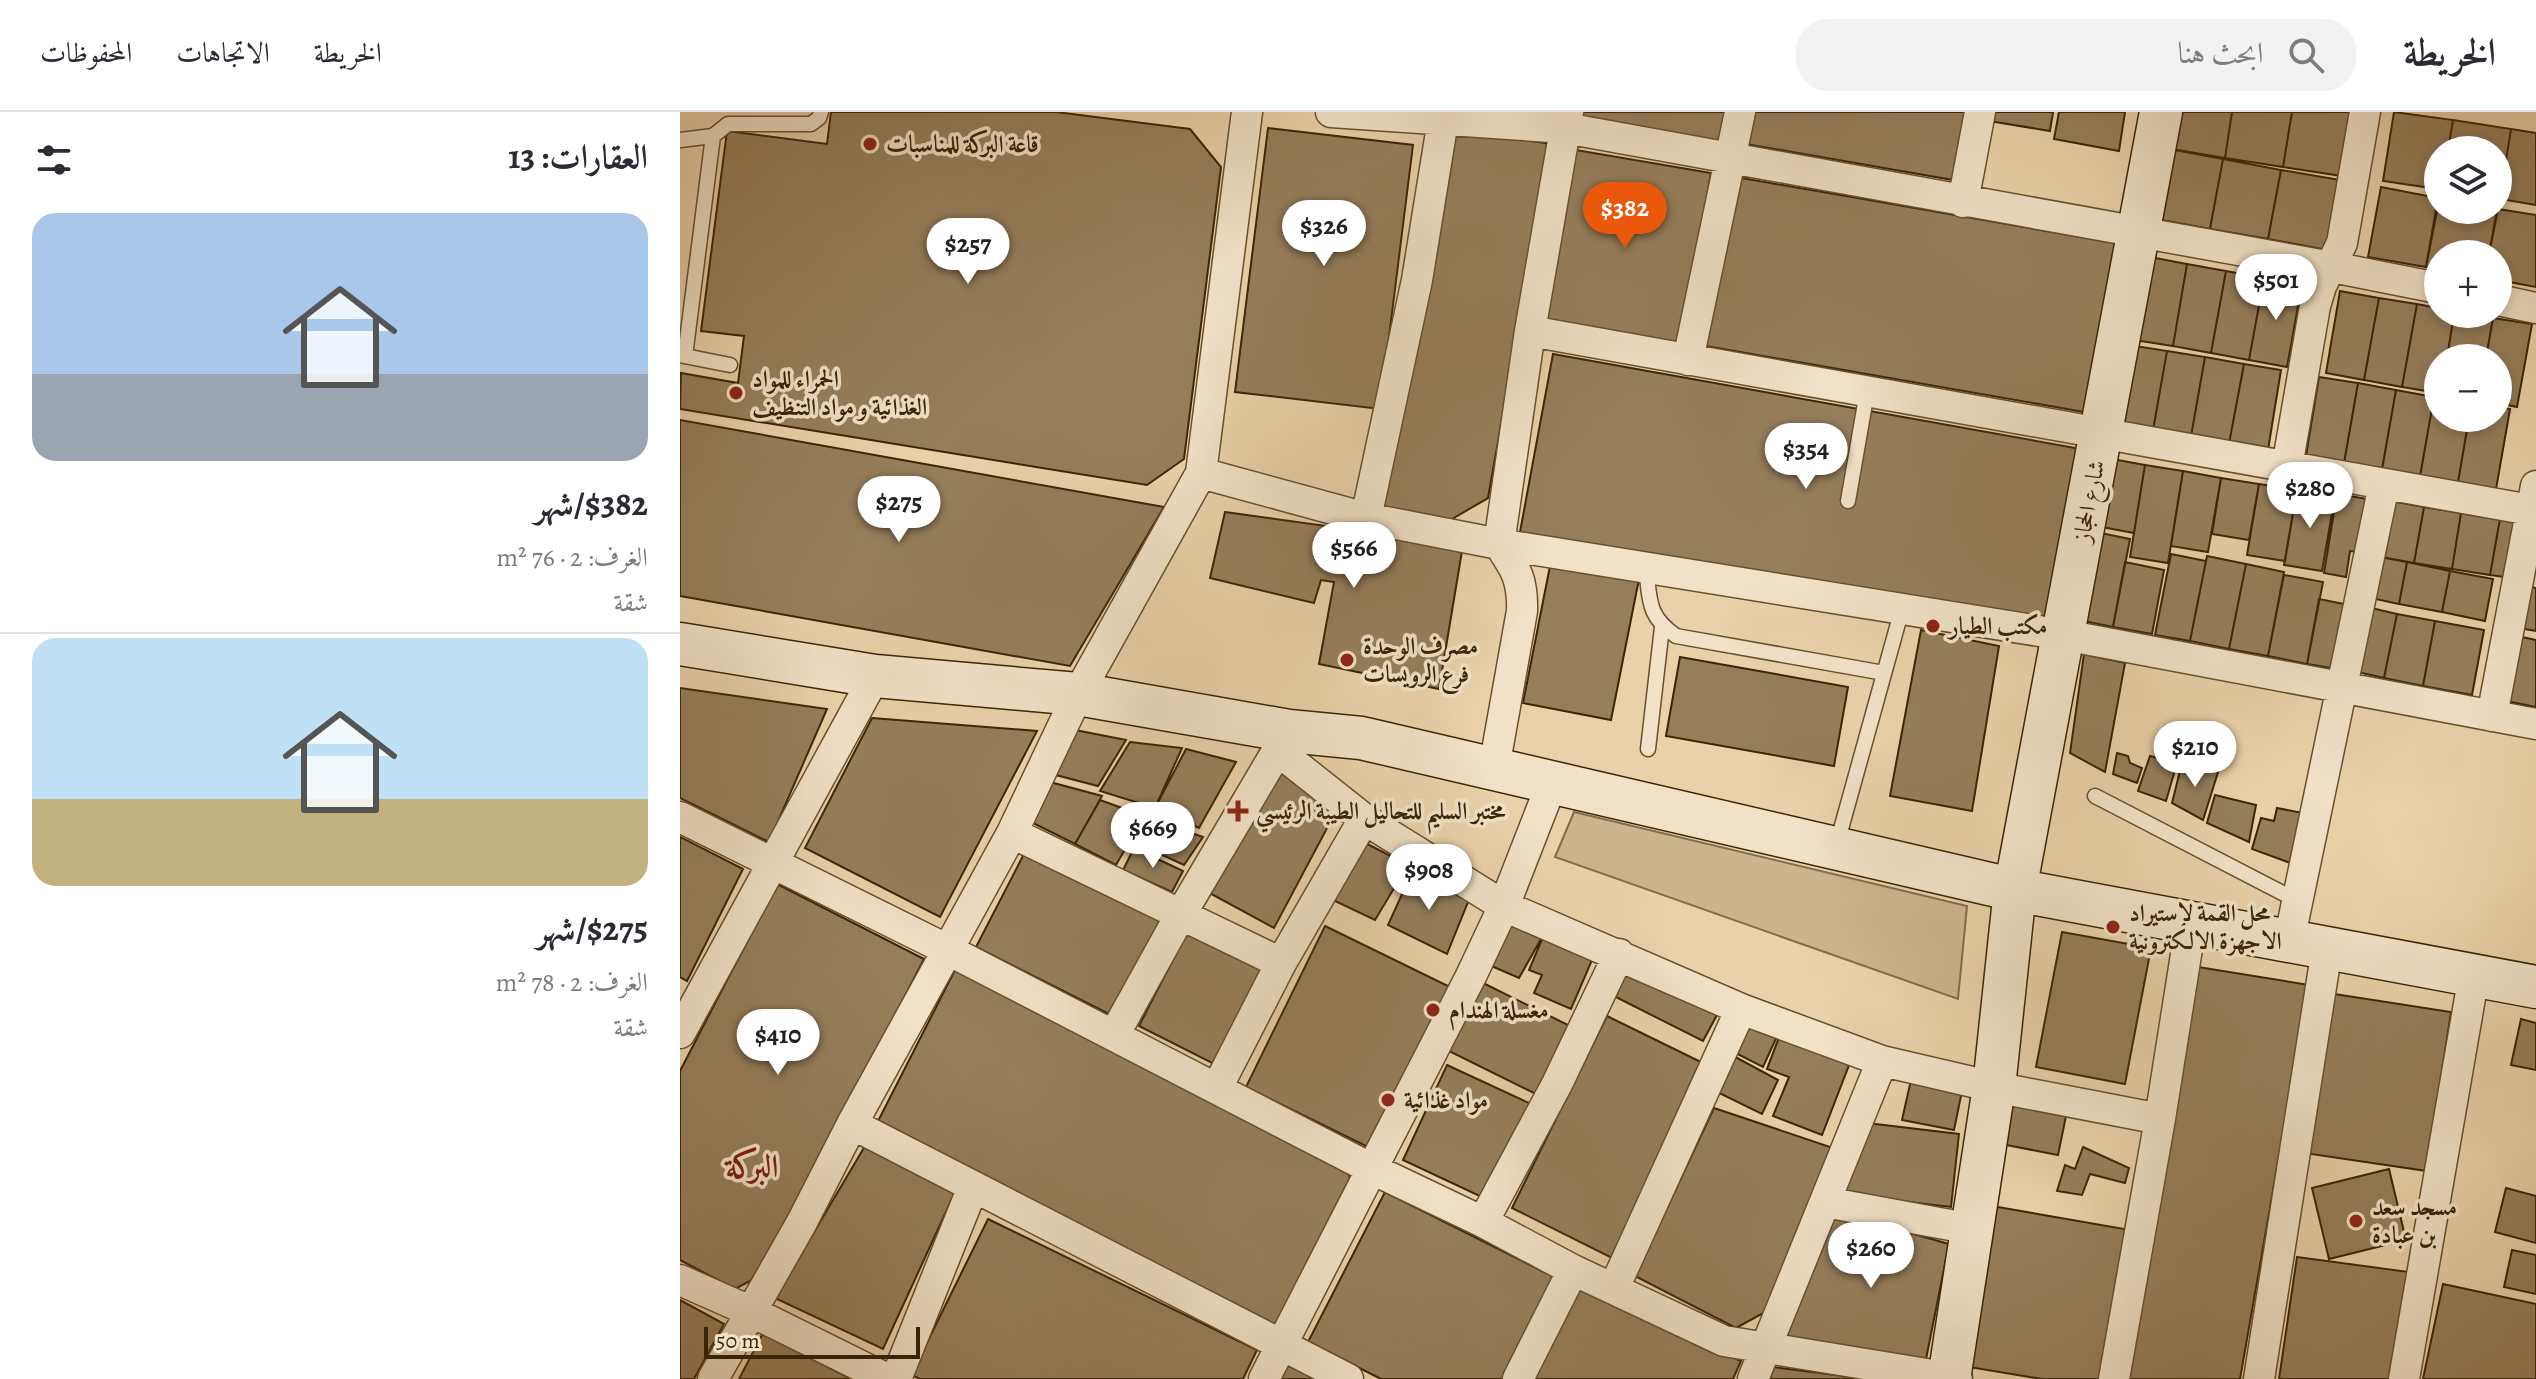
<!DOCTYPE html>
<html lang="ar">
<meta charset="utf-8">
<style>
body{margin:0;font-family:Alegreya,Amiri,serif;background:#f2f2f3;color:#2b2b33;direction:rtl;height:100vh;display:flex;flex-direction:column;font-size:30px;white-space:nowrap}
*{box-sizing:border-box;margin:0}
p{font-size:26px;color:#7c7c81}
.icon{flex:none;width:44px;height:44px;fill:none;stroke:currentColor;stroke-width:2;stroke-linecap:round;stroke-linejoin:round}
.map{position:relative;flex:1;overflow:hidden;direction:ltr}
.side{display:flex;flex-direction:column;background:#fff;width:680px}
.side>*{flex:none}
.buttons{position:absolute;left:1744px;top:24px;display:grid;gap:16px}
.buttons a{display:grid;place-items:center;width:88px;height:88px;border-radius:50%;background:#fff;box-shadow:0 4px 12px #0003;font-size:40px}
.scale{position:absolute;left:24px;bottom:20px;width:216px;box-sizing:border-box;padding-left:8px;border:4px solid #3c2506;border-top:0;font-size:22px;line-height:28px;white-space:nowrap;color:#3c2506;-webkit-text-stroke:6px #f1e1c7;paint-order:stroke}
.price{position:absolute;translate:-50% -68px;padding:0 18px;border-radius:28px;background:#fff;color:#222;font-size:26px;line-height:52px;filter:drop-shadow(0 2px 4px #0008)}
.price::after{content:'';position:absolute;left:50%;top:48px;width:24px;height:18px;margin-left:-12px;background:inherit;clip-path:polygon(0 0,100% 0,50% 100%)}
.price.selected{background:#ea580c;color:#fff}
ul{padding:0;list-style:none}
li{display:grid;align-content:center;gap:16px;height:424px;padding:0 32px}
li+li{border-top:2px solid #e1e1e2}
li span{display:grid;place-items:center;height:248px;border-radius:24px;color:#555}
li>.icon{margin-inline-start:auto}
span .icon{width:144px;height:144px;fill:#fffc;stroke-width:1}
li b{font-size:34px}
h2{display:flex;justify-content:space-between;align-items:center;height:96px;padding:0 32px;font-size:34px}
header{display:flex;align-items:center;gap:48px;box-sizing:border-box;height:112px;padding:0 40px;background:#fff;border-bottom:2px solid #e1e1e2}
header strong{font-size:38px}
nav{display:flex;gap:44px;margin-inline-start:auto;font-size:28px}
.search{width:560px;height:72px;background:#f2f2f3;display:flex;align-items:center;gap:20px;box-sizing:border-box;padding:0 28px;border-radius:32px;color:#7c7c81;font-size:30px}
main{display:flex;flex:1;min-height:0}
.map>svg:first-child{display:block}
</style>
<header>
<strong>الخريطة</strong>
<div class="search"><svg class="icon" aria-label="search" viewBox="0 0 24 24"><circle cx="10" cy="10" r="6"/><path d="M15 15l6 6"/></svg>ابحث هنا</div>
<nav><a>الخريطة</a><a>الاتجاهات</a><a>المحفوظات</a></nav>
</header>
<main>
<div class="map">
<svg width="1856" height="1267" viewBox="0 0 1856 1267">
<rect width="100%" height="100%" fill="#ead1a9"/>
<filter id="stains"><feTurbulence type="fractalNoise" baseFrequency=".0025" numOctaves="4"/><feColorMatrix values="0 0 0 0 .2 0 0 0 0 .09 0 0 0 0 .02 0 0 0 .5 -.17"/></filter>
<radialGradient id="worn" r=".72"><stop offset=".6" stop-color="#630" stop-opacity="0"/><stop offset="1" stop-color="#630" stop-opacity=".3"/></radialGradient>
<path fill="#ccb48d" stroke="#846c4a" stroke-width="2" d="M894,700L1287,794L1278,887L875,745Z"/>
<path fill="#967e5b" stroke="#3c2506" stroke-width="2" d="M151,0H376L510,17L541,55L504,347L467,373L0,297L1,261L58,271L64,224L21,219L47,19L147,32Z
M901,0H1049L1043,34L899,10Z
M1072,0H1285L1273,68L1066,32Z
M1305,0H1373L1370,19L1303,8Z
M1379,0H1445L1439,39L1374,27Z
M1492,0H1552L1545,46L1486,36Z
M1552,0H1612L1603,55L1545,46Z
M1612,0H1672L1662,64L1603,55Z
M1714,0L1773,8L1768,38H1758V77L1703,69Z
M1773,8L1831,17L1820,87H1818V38H1768Z
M588,16L733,33L700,297L555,280Z
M770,16L871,32L808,386L767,410L696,398Z
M1831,17L1856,21V93L1820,87Z
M1484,36L1543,47L1530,117L1471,106Z
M890,37L1031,61L1000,240L859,216Z
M1543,47L1601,58L1588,127L1530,117Z
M1601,58L1660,68L1647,138L1588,127Z
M1056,65L1441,132L1410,301L1026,234Z
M1701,75L1758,86L1746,155L1688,145Z
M1758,94V98H1817L1809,142H1758V157L1746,155Z
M1818,97L1856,103V175L1818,168V142H1809Z
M1470,145L1507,152L1493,234L1454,228Z
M1507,152L1546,159L1531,241L1493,234Z
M1546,159L1584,166L1569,248L1531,241Z
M1584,166L1622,172L1607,255L1569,248Z
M1660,179L1699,186L1684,268L1646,261Z
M1699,186L1737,192L1722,275L1684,268Z
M1737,192L1758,196V202H1774L1767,246H1758V281L1722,275Z
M1774,202L1813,206L1806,246H1767Z
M1813,206L1852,212L1837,295L1818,291V246H1806Z
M1449,233L1487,239L1472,324L1434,318Z
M1487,239L1525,245L1510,330L1472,324Z
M873,242L1412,339L1380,516L840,420Z
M1525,245L1564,252L1548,337L1510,330Z
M1564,252L1601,258L1587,344L1548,337Z
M1639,265L1678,271L1663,357L1625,350Z
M1678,271L1716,278L1701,363L1663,357Z
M1716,278L1754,285L1739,370L1701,363Z
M1754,285H1758V306H1789L1777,376L1739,370Z
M1818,295L1830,297L1815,383L1777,376L1789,306H1818Z
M0,308L484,395L390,554L0,484Z
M1427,346L1465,353L1454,421L1416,414Z
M1465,353L1503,359L1488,451L1450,445Z
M1503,359L1541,366L1528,440L1491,434Z
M1541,366L1579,372L1569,428L1532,422Z
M1579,372L1617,378L1605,449L1567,443Z
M1617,378L1655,384L1642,459L1604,453Z
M1657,382L1694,388L1685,441L1670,439L1666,465L1644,461Z
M1706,388L1744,395L1734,451L1696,444Z
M1744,395L1781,401L1772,457L1734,451Z
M545,400L783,433L759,577L639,552L654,470L641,468L634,491L530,466Z
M1781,401L1820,407L1810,463L1772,457Z
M1820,407L1841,410L1831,466L1810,463Z
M1411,419L1450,427L1433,515L1394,507Z
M1491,442L1526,449L1510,529L1475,523Z
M1690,443L1727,450L1719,492L1682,484Z
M1527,444L1566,452L1549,537L1510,529Z
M871,449L959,467L931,608L843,591Z
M1445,450L1484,458L1472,522L1433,515Z
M1727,450L1770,459L1762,500L1719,492Z
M1566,452L1604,460L1588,544L1549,537Z
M1770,459L1813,467L1805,509L1762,500Z
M1604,463L1643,470L1627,552L1588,544Z
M1841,473L1856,476V519L1833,515Z
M1639,487L1674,494L1663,558L1627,552Z
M1687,495L1717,502L1704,566L1673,559Z
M1717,502L1755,509L1743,574L1704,566Z
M1755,509L1804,518L1792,583L1743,574Z
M1241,518L1319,534L1292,699L1210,684Z
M1833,523L1856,528V595L1821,588Z
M1404,542L1445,551L1425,660L1390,641Z
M1000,545L1168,575L1154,654L986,624Z
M0,576L147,597L89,730L0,686Z
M192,606L357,619L260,805L125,736Z
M395,618L446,628L418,674L372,662Z
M450,630L502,636L475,696L420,679Z
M506,637L556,650L519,716L475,696Z
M1437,641L1448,644L1450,651L1462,656L1457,671L1433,662Z
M1470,644L1497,651L1486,689L1458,679Z
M582,646L661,690L594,816L513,772Z
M1502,651L1539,657L1523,708L1492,691Z
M370,670L422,684L395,732L347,708Z
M1535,683L1576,693L1569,730L1527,711Z
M420,688L464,704L436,753L395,732Z
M1597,696L1623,701L1613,752L1572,737L1581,706L1594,709Z
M469,706L523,725L504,753L454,730Z
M666,721L728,753L695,808L636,780Z
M0,725L63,757L7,869L0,865Z
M454,736L503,759L492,780L443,758Z
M345,740L485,811L437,906L296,835Z
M732,760L790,785L767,842L708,813Z
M97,772L244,847L81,1163L55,1177L0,1148V959Z
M825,805L865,820L839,866L802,850Z
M510,814L589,854L538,954L459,914Z
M645,814L772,876L692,1037L566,975Z
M865,820L915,841L891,897L854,881L862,863L849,858Z
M1382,820L1471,836L1445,972L1356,955Z
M940,849L1043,892L1023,929L924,879Z
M277,854L666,1051L670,1066L593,1217L195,1015Z
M1518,855L1629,873L1560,1267H1445Z
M803,871L892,915L858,983L769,939Z
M1648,881L1771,900L1747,1059L1624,1041Z
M927,904L1027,953L932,1146L832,1096Z
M1062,904L1099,920L1083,955L1046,936Z
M1841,907L1856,911V958L1831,953Z
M1101,920L1171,948L1142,1023L1093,1004L1109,965L1087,957Z
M1046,940L1098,968L1082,1002L1029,976Z
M767,953L851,992L806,1087L723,1048Z
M1233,959L1283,974L1274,1018L1222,1008Z
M1331,987L1387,999L1378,1043L1321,1032Z
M1034,996L1162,1039L1087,1199L1056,1216L955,1164Z
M1187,1011L1279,1022L1271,1095L1161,1082Z
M185,1034L276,1078L203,1237L95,1186Z
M1403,1035L1449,1056L1445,1071L1410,1062L1402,1083L1377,1079L1385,1053L1395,1057Z
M1709,1057L1726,1128L1649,1147L1632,1076Z
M1826,1076L1856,1084V1131L1815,1120Z
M705,1080L878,1167L827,1267H701L628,1230Z
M1312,1094L1450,1118L1423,1267H1362L1283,1254Z
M1156,1100L1269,1132L1246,1247L1102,1225Z
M308,1107L577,1238L563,1267H240L231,1263Z
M1832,1138L1856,1143V1182L1824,1175Z
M1617,1145L1729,1160L1714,1267H1599Z
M1763,1172L1856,1192V1267H1743Z
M897,1175L1061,1249L1053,1267H855Z
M0,1188L44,1212L14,1267H0Z
M83,1221L171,1267H59Z
M608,1249L644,1267H599Z
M1093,1255L1187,1267H1090Z"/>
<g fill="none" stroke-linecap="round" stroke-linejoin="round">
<g stroke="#68502f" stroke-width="17">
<path id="lane" d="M0,28L33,24
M0,243L50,253
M5,244L33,24L48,12H131L139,6L141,0
M1168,389L1187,280
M966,456C970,488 967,504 996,524L1204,561
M968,637L982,515
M1415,684L1616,788
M1156,735L1222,497"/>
</g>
<g stroke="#68502f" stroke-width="33">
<path id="street" d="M651,0L885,16L1652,155L1758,176
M1283,90L1300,0
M1818,188L1856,196
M850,219L1856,399
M1008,248L1060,0
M1607,355L1635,194L1641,174L1662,131L1685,0
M521,361L686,406L819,432L1384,523L1856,612
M686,406L737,168L763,8
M1812,604L1856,374
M597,638L684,707L824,794L1061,897L1202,949L1314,975L1480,1007
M814,656L842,499C843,468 836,457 819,432L850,219L888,0
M0,705L268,838L692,1057L803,1110L893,1158L1044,1229L1277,1267
M332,721L601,851L684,707
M1609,829L1704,373
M0,921L195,564
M434,923L501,802L606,624
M537,976L601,851
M172,1012L668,1267
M1145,1090L1292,1117
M803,1110L877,972L939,842
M0,1168L72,1200L207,1267
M934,1176L1061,897
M33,1267L122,1110L172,1012L332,721L398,582L521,361L567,0
M216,1267L293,1075
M584,1267L791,864L824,794L872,671
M838,1267L893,1158
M1073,1267L1202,949
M1434,1267L1480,1007L1511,811
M1579,1267L1647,837
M1724,1267L1794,863"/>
</g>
<g stroke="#3c2506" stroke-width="45">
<path id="secondary" d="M0,532L195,564L398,582L609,619L681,626L1335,778L1856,875
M1269,1267L1314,975L1335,778L1481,0"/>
</g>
<use href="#lane" stroke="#f1e1c7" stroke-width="14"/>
<use href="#street" stroke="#f1e1c7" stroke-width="30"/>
<use href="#secondary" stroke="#f1e1c7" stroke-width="42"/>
</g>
<g fill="#8f2418" stroke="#f1e1c7" stroke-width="3">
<circle cx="190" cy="32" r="8"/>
<circle cx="56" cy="281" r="8"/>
<circle cx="1253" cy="514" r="8"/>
<circle cx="667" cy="548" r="8"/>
<path d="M554 687h8v8h8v8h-8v8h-8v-8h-8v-8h8z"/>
<circle cx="1433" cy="815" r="8"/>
<circle cx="753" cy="898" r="8"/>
<circle cx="708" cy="988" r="8"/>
<circle cx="1676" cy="1109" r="8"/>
</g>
<g text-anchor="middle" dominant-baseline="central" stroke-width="7" stroke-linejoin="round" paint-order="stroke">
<g font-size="24" font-weight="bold" fill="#3c2506" stroke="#f1e1c7" text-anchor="start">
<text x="206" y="32">قاعة البركة للمناسبات</text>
<text x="72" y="267">الحمراء للمواد<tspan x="72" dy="28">الغذائية و مواد التنظيف</tspan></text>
<text x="1269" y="514">مكتب الطيار</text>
<text x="683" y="534">مصرف الوحدة<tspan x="683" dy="28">فرع الرويسات</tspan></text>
<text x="576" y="699">مختبر السليم للتحاليل الطيبة الرئيسي</text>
<text x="1449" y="801">محل القمة لإستيراد<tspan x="1449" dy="28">الاجهزة الالكترونية</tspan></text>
<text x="769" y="898">مغسلة الهندام</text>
<text x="724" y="988">مواد غذائية</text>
<text x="1692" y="1095">مسجد سعد<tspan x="1692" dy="28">بن عبادة</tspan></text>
</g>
<g font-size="24" fill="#3c2506" stroke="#f1e1c7">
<text transform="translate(1409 389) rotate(-79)">شارع الحجاز</text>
</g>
<g font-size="32" font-weight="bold" fill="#7a1f14" stroke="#f1e1c7">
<text x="72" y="1054">البركة</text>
</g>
</g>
<rect width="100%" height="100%" filter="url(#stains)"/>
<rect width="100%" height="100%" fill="url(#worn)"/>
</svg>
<div class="buttons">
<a><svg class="icon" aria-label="layers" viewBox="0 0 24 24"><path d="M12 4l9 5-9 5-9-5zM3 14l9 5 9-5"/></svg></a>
<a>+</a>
<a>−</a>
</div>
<div class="scale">50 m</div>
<b class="price selected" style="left:945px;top:138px">$382</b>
<b class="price" style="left:644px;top:156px">$326</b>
<b class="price" style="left:288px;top:174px">$257</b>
<b class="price" style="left:1596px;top:210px">$501</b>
<b class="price" style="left:1126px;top:379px">$354</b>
<b class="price" style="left:1630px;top:418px">$280</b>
<b class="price" style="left:219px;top:432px">$275</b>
<b class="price" style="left:674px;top:478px">$566</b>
<b class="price" style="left:1515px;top:677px">$210</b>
<b class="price" style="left:473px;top:758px">$669</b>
<b class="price" style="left:749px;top:800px">$908</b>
<b class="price" style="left:98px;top:965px">$410</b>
<b class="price" style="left:1191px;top:1178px">$260</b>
</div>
<section class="side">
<h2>العقارات: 13<svg class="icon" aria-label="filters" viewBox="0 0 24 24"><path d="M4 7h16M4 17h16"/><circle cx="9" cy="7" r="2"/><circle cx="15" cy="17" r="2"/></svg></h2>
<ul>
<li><span style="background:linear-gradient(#a9c7e8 65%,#9aa5b1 0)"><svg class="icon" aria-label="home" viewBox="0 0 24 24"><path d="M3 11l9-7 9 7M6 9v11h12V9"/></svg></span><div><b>$382/شهر</b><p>الغرف: 2 · 76 m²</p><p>شقة</p></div></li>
<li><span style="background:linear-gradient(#bfe0f5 65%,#c2b280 0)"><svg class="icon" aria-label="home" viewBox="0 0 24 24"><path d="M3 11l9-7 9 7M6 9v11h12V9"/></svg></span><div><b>$275/شهر</b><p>الغرف: 2 · 78 m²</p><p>شقة</p></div></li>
</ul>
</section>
</main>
